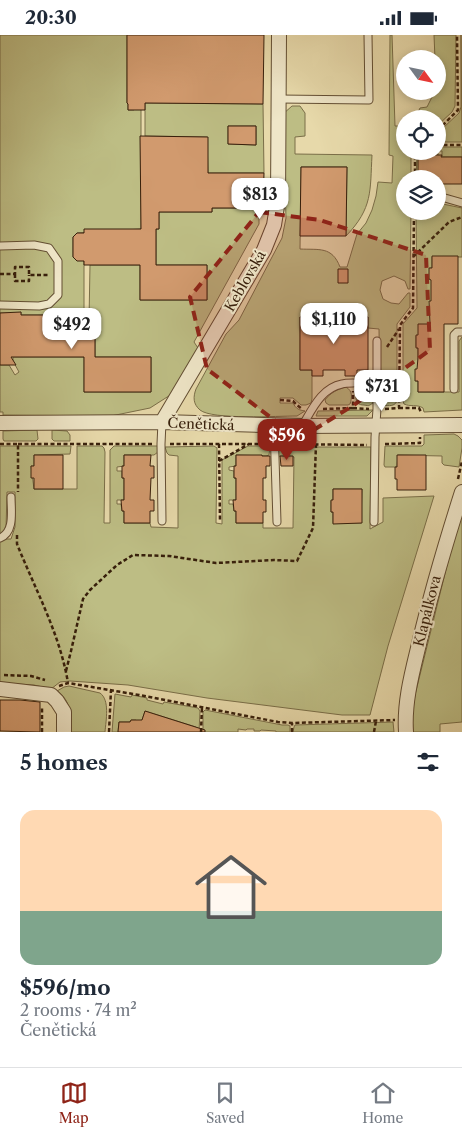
<!DOCTYPE html>
<meta charset="utf-8">
<style>
body{margin:0;font-family:"Libre Caslon Text",serif;background:#f2f2f3;color:#1f2937;height:100vh;display:flex;flex-direction:column;font-size:19px;white-space:nowrap}
*{box-sizing:border-box;margin:0}
p{font-size:16px;color:#747a83}
.icon{flex:none;width:28px;height:28px;fill:none;stroke:currentColor;stroke-width:2;stroke-linecap:round;stroke-linejoin:round}
.map{position:relative;height:697px;overflow:hidden}
.side{display:flex;flex-direction:column;background:#fff;flex:1}
.side>*{flex:none}
.needle{width:32px;rotate:123deg}
.tools{position:absolute;left:396px;top:15px;display:grid;gap:10px}
.tools a{display:grid;place-items:center;width:50px;height:50px;border-radius:50%;background:#fff;box-shadow:0 2px 8px #0003;font-size:25px}
.price{position:absolute;translate:-50% -42px;padding:0 11px;border-radius:10px;background:#fff;color:#222;font-size:16px;line-height:32px;filter:drop-shadow(0 1px 2px #0008)}
.price::after{content:'';position:absolute;left:50%;top:30px;width:15px;height:11px;margin-left:-8px;background:inherit;clip-path:polygon(0 0,100% 0,50% 100%)}
.price.active{background:#8f2418;color:#fff}
ul{padding:0;list-style:none}
li{display:grid;align-content:center;gap:10px;height:265px;padding:0 20px}
li+li{border-top:1px solid #e0e1e3}
li span{display:grid;place-items:center;height:155px;border-radius:15px;color:#555}
li>.icon{margin-inline-start:auto}
span .icon{width:90px;height:90px;fill:#fffc;stroke-width:1}
li b{font-size:21px}
h2{display:flex;justify-content:space-between;align-items:center;height:60px;padding:0 20px;font-size:21px}
.status{display:flex;justify-content:space-between;align-items:center;height:35px;padding:0 25px;background:#fff;direction:ltr}
.status svg{height:14px;fill:currentColor}
.dock{display:flex;justify-content:space-around;align-items:center;height:70px;border-top:1px solid #e0e1e3;background:#fff;font-size:14px;color:#747a83}
.dock a{display:grid;justify-items:center;gap:2px}
.dock .active{color:#8f2418}
.map>svg:first-child{display:block}
</style>
<div class="status"><b>20:30</b><svg viewBox="0 0 49 12"><path d="M0 12V9h3v3zM5 12V6h3v6zM10 12V3h3v9zM15 12V0h3v12zM26 1h20v11H26zM47 4h2v5h-2z"/></svg></div>
<div class="map">
<svg width="462" height="697" viewBox="0 0 462 697">
<rect width="100%" height="100%" fill="#e7d9aa"/>
<filter id="stains"><feTurbulence type="fractalNoise" baseFrequency=".004" numOctaves="4"/><feColorMatrix values="0 0 0 0 .2 0 0 0 0 .09 0 0 0 0 .02 0 0 0 .5 -.17"/></filter>
<radialGradient id="worn" r=".72"><stop offset=".6" stop-color="#630" stop-opacity="0"/><stop offset="1" stop-color="#630" stop-opacity=".3"/></radialGradient>
<path fill="#bdbd84" stroke="#7a6e48" fill-rule="evenodd" d="M0,0H127V68L128,69V75H134L135,68H141V194L77,198L73,202V222L84,226V274H78L76,276L75,275L72,277L73,279L72,280H21V277L14,280L9,278H0Z
M390,0H392L395,91H405V116H411V144H405V176H411L410,254H408L405,246L394,241L382,246L380,255L383,264L391,268L399,269L408,258H410V272L397,289V366C394,373 386,370 380,370L379,294L368,293V282H300V335H312V364L311,368L306,370H301L293,363H280V368H293C296,374 299,375 305,376L297,381C278,381 212,385 200,375C193,369 193,362 196,354L226,299L239,285L282,203L286,183L283,79L292,71H300L305,78V101L295,102V119L372,120C370,156 373,173 346,201L347,132H301L300,214C319,215 332,211 340,232H347L357,199L366,188L372,175L376,161L378,147L392,148L393,121L389,120Z
M434,0H456L455,71L452,77L438,90V84H415L420,73L427,72L435,56H438V24H435Z
M461,0L462,107H445L442,103L443,93L459,78L461,72Z
M145,68L263,69L264,138H208L207,102L145,101ZM228,91H256V110L228,109Z
M438,112H462V122H442V116H438V120L430,122L419,144H416L417,119L418,116H438Z
M438,168L462,173V222H432V233H430V244L432,245L431,289L418,301H416V312L418,313V334L416,346H418V357H459V306L462,302V375L424,377L423,373C417,369 410,372 404,369L403,366V289L417,273L416,176H438Z
M212,173H259V189L194,307L198,313L175,357L150,373L111,381L3,380V377H0V330H9L15,340L19,337L13,326V322H84V357H151V322H95V286H89L90,230H140V265H207V230H156V194H159V177H212Z
M360,348L373,349V368C368,371 370,371 364,370C353,370 357,361 356,352Z
M346,352C353,356 352,363 350,369L348,370H329L326,368L325,365C330,358 338,354 346,352Z
M373,375L367,381H316L318,376Z
M37,395L38,404L36,406H4L3,404V396Z
M52,395L67,396L70,400V406H54L52,404Z
M454,399L458,401L462,405V413L459,432L444,430L442,428V421L398,420L397,432H385L384,430L385,411H422L424,409V400Z
M0,411H71L70,419L34,420V431H31L34,454H77V411H102L104,413L105,417L104,488H110V415L114,411H158V417L154,420H124V431L117,432V436H122V443H124V465H117V469H121L122,476H124V488H150L151,492L178,493V421L169,420L167,418L165,412L214,411L217,413L216,488L222,489V425L248,411H270L269,420L266,421L236,420V431L229,432V435L234,436V443H236V465H229V469H233L234,476H236V488H263V493H293L294,422L277,421V412H371L370,494L383,487V463L434,461L388,611L370,680H342L207,663L128,650L70,646L60,647L51,654L34,650L0,648V504H11L15,492V457H7L6,494L1,500H0ZM333,454H362L361,488H333V477H331V466L333,465Z
M462,478V687L440,689V697H413L412,680L415,660L454,502Z
M69,651L100,658C110,665 106,685 105,697H70C70,681 72,666 57,656L64,652Z
M115,659L131,662L132,660L147,663V665L163,669L164,667L198,673L200,676L199,697L196,692L145,676L141,688H136V685H131L130,687H119L118,697H112Z
M205,675L282,690H288L290,691V697H276V696L261,695L260,696H254V694H247L246,695L238,694V697H203V677Z
M393,687L394,697H293L294,692L295,690Z"/>
<path fill="#d19a6e" stroke="#371f0b" d="M127,0H264L263,69L145,68V75H128V69L127,68Z
M228,91H256V110L228,109Z
M140,101L208,102V138H264L263,173H212V177H159V194H156V230H207V265H140V230H84V226H77L73,222V202L77,198H84V194H141Z
M430,120H442L441,122H462V149H438V144H418V122H430Z
M301,132H347L346,201H300Z
M432,221H458V289H444V357H418V346H415V334H417L418,323V313H416V300H418V289H430L429,266H431V245L429,244V233H432Z
M338,234H348V248H338Z
M75,275L88,286H95V322H151V357H84V322H11L16,330H0V278L21,277V280H70Z
M300,282H368V335H357V341H345V335H323V341H312V335H300Z
M34,420H63V454H34V443H31V431H34Z
M124,420H151L150,431H154V443H151L150,465H154V476H150V488H124V476H122L121,465H124V443H122V431H124Z
M236,420H262V421H270V431H266V443H263V465H266V477H263V488H236V476H234L233,465H236V443H234V431H236Z
M397,420H426V455H397V444H395V432H397Z
M280,421H293V431H281Z
M333,454H362V488L333,489V477H331V465H333Z
M0,665H20L40,667V697L0,696Z
M145,676L205,695V697H118L119,687H130L131,685H142Z"/>
<g fill="none" stroke-linecap="round" stroke-linejoin="round">
<g stroke="#634e33" stroke-width="9">
<path id="lane" d="M279,64L369,65L368,0
M438,161L462,168
M0,211L34,210L49,213L58,226V260L49,269L39,271L0,270
M454,354V300L457,297H462
M274,391L277,487
M302,391C312,375 321,353 342,349C345,348 350,348 353,348
M162,486L161,409L162,387
M374,487L375,402L377,374V306
M0,503C15,497 11,476 11,462"/>
</g>
<g stroke="#634e33" stroke-width="16">
<path id="street" d="M162,387L264,215L274,190L278,165L279,0
M0,388L162,387L302,391L462,390
M0,654L51,660L57,666L64,677V697
M406,697C404,667 412,638 419,609C431,558 446,507 462,457"/>
</g>
<path stroke="#371f0b" stroke-width="2.5" stroke-dasharray="4 2.5" stroke-linecap="butt" d="M438,95L458,75L457,0
M438,95L439,110H462
M415,144V116
M413,222L449,187L462,182
M0,239H15V232H29V240H50
M15,239V246H29V240
M387,312L399,294
M280,365L293,366L297,370L302,374
M353,373L369,374
M399,373H419L421,377
M323,374L353,373V356
M385,374L399,373L400,290L413,273L414,176
M0,409H18V457
M18,409H152
M170,409H267
M219,409L220,487
M282,409L367,410
M385,409L420,408V402
M219,426L249,409
M458,444L462,426
M17,500V509C35,554 60,599 68,648
M66,636L71,616L83,564L90,555L117,530L133,520L169,521L216,528L274,525L297,526L313,493L316,409
M4,640L31,641L45,645
M59,651L68,648L139,660L278,687L292,688L395,685
M42,697V671
M109,697L111,655
M201,697L202,672
M292,697V688
M374,697L376,686"/>
<use href="#lane" stroke="#efe6c8" stroke-width="7"/>
<use href="#street" stroke="#efe6c8" stroke-width="14"/>
</g>
<path fill="#8f2418" fill-opacity="0.2" stroke="#8f2418" stroke-width="4" stroke-dasharray="10 6" stroke-linejoin="round" d="M259,177L320,185L426,220L430,315L354,370L299,404L207,334L190,262Z"/>
<g text-anchor="middle" dominant-baseline="central" stroke-width="4" stroke-linejoin="round" paint-order="stroke">
<g font-size="14" fill="#371f0b" stroke="#efe6c8">
<text transform="translate(245 246) rotate(-60)">Keblovská</text>
<text transform="translate(201 389) rotate(2)">Čenětická</text>
<text transform="translate(427 576) rotate(-76)">Klapálkova</text>
</g>
</g>
<rect width="100%" height="100%" filter="url(#stains)"/>
<rect width="100%" height="100%" fill="url(#worn)"/>
</svg>
<div class="tools">
<a><svg class="needle" viewBox="-14 -14 28 28"><path d="M0-13l5 13h-10z" fill="#e53935"/><path d="M0 13l5-13h-10z" fill="#747a83"/></svg></a>
<a><svg class="icon" aria-label="locate" viewBox="0 0 24 24"><circle cx="12" cy="12" r="6"/><path d="M12 2v4M12 18v4M2 12h4M18 12h4"/></svg></a>
<a><svg class="icon" aria-label="layers" viewBox="0 0 24 24"><path d="M12 4l9 5-9 5-9-5zM3 14l9 5 9-5"/></svg></a>
</div>
<b class="price" style="left:260px;top:185px">$813</b>
<b class="price" style="left:334px;top:310px">$1,110</b>
<b class="price" style="left:72px;top:315px">$492</b>
<b class="price" style="left:382px;top:377px">$731</b>
<b class="price active" style="left:287px;top:426px">$596</b>
</div>
<section class="side">
<h2>5 homes<svg class="icon" aria-label="filters" viewBox="0 0 24 24"><path d="M4 7h16M4 17h16"/><circle cx="9" cy="7" r="2"/><circle cx="15" cy="17" r="2"/></svg></h2>
<ul>
<li><span style="background:linear-gradient(#ffd9b3 65%,#7fa58c 0)"><svg class="icon" aria-label="home" viewBox="0 0 24 24"><path d="M3 11l9-7 9 7M6 9v11h12V9"/></svg></span><div><b>$596/mo</b><p>2 rooms · 74 m²</p><p>Čenětická</p></div></li>
</ul>
</section>
<nav class="dock">
<a class="active"><svg class="icon" aria-label="map" viewBox="0 0 24 24"><path d="M3 6l6-2 6 2 6-2v14l-6 2-6-2-6 2zM9 4v14M15 6v14"/></svg>Map</a>
<a><svg class="icon" aria-label="saved" viewBox="0 0 24 24"><path d="M7 4h10v16l-5-4-5 4z"/></svg>Saved</a>
<a><svg class="icon" aria-label="home" viewBox="0 0 24 24"><path d="M3 11l9-7 9 7M6 9v11h12V9"/></svg>Home</a>
</nav>
